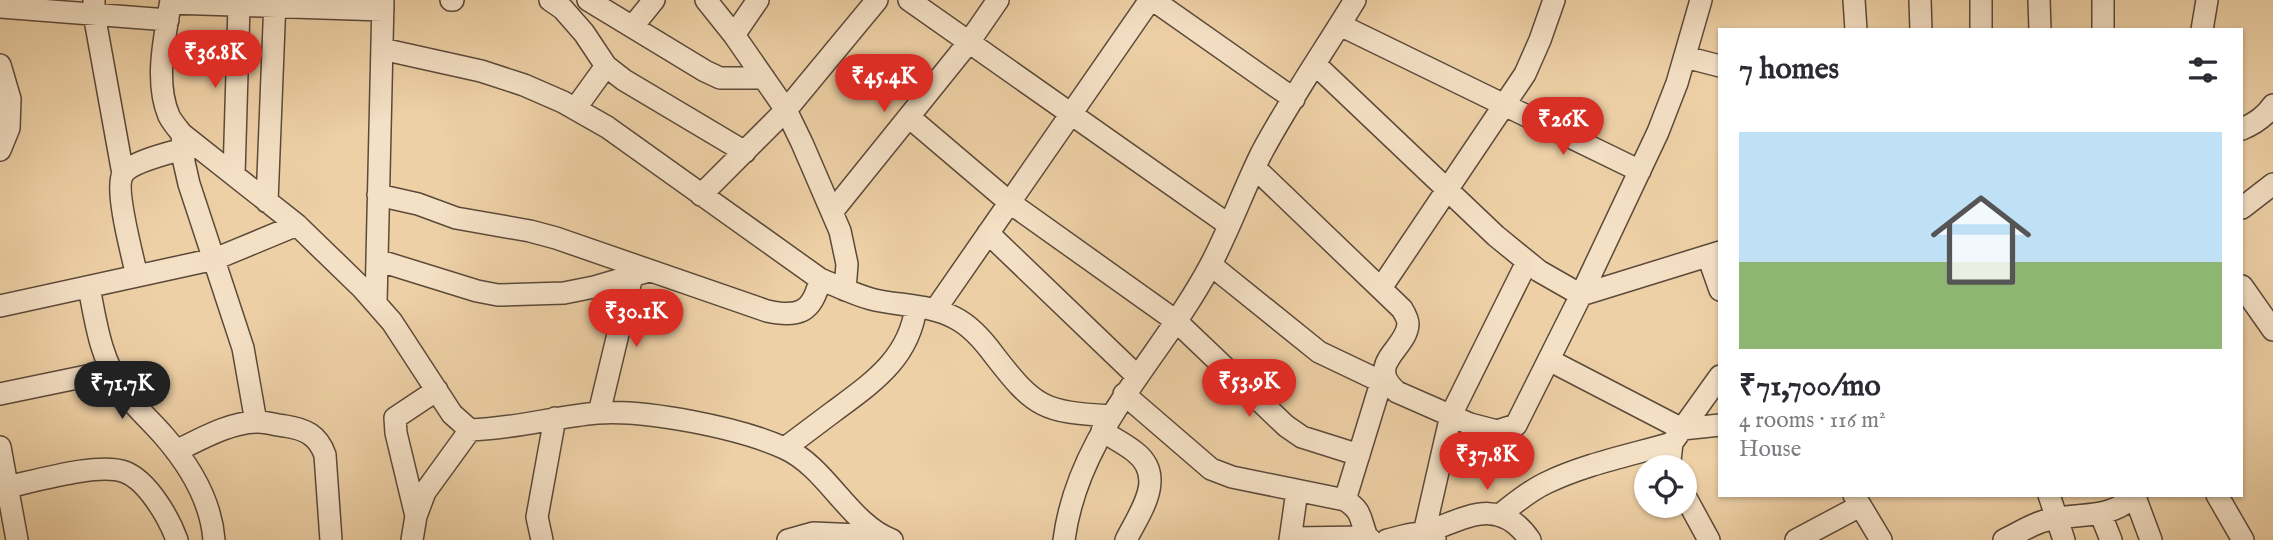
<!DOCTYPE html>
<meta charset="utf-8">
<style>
body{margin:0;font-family:"IM FELL English",serif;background:#f7f7f7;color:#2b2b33;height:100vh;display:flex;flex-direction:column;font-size:26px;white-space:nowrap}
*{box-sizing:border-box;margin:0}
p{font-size:23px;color:#7c7c81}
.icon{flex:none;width:38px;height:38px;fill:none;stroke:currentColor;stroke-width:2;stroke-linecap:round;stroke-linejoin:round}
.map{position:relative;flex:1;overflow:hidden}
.drawer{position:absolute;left:1718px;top:28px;width:525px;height:469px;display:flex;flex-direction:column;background:#fff;border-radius:0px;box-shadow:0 2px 5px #0004}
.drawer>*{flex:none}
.tools{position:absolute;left:1634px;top:455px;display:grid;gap:14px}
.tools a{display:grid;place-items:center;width:63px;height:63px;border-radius:50%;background:#fff;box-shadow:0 2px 5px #0004;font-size:35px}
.price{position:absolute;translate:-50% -60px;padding:0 16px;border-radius:24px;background:#d93025;color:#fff;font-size:23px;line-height:46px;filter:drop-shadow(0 2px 4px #0008)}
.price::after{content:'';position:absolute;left:50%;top:42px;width:21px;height:16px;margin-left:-10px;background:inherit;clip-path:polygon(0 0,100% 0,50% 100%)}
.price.on{background:#222;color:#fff}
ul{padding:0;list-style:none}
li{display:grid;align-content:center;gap:14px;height:371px;padding:0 21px}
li+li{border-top:2px solid #e1e1e2}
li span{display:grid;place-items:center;height:217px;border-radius:0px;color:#555}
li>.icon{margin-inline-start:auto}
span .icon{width:126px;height:126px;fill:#fffc;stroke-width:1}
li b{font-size:30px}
h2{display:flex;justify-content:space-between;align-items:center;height:84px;padding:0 21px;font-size:30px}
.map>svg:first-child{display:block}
</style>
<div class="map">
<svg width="2273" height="540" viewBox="0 0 2273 540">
<rect width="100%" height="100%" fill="#eed0a6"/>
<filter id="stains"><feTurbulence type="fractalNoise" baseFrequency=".00286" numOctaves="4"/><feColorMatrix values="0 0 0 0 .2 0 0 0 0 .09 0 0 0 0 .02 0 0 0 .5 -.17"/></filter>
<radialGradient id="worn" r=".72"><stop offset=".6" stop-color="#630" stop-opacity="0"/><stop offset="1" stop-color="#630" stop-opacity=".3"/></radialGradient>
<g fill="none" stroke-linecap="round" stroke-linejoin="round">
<g stroke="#5b4a3a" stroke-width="24">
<path id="minor" d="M94,0V14L123,174
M171,0C165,36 154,81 169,116C172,122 178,129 182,134L297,225L363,289L392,322L452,414L470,430C513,429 554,417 597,413C645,409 740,428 784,448C827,467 849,524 892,540
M451,0H453
M550,0L563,9L584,33L606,66L624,80L745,152
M588,0L705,71L720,78H764
M706,0L734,35L786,110L802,143L840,231L847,264L845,290
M909,0L1229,225
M1153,0L1294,99
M1854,0L1856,30
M1920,0L1921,30
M1981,0V30
M2039,0L2040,30
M171,3L383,10
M0,7L168,20
M1340,25L1640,171
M633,26L654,0
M2103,30V0
M2202,30L2207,0
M734,35L758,0
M382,49L481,71L524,85L563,102L607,127L820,279C837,286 853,294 871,299C898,306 930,304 955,318C971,326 983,340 994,355C1035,408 1043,412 1111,416
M1685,57L1720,66
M0,65L10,99L9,128L0,150
M1316,65L1496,236L1539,271L1581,295L1720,252
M575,109L606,66
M909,117L1009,202L1176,321L1286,426L1302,437L1359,455
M2242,129C2254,124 2265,117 2273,105
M182,134L184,162L189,184L243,348L256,422
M1255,168L1402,309C1405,314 1408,319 1408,324C1407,349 1364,364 1397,392L1470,424L1497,431L1516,425L1581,295L1658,132L1677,83L1701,0
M234,175L239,5
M378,195L418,204L456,218L530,231L556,238L767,311C799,318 813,312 820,279
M701,195L786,110L877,0
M267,202L275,0
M2242,208L2273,184
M832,212L969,42L998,0
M988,233L1137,376
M1708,256L1720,290
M377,260L477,291L498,295L564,293L594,287L649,271
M1211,265L1319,352L1382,382
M137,276C133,258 114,188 123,174C131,162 169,153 183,149
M2242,286L2273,330
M89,287C96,324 101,361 124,392C136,408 151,421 164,436C190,466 211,500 214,540
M1381,288L1525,74L1540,40L1554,0
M376,303L383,0
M0,306L215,259L297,225
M935,310L1150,0
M1549,360L1682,429L1720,425
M0,394L111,371
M1124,394L1211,469L1232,477L1345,500C1363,511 1360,520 1367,537L1371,540
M599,413L632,276
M1102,431C1113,438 1125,444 1135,452C1167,477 1140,512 1126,540
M0,447L17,540
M785,448C801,436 817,424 833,412C872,383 909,359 916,307
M176,451C201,439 230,422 258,422C266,422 276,425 285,426C305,429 318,435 325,455L331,540
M1672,467L1670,460L1672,443L1720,376
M7,487C36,481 98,462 125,472C148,481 169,518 177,540
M1854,495L1881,540
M2049,495L2064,540
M2217,495L2243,540
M1685,496L1709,540
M2135,497L2151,540
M1345,500L1384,373
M1501,514C1515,503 1529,491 1546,483C1585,464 1631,455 1672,443
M2101,515L2111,540
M416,516L396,433L395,418L437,390
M1424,533L1451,415L1527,262
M1424,533C1466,518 1499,495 1530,540
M1291,538L1367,537
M412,540L416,516L425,492L470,430
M542,540L537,517L555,418
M788,540L813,533L883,536
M1064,540C1078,432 1161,358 1210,266C1229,230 1243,191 1261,154C1289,101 1324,51 1355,0
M1290,540L1297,491
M1387,540C1402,537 1422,528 1435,538
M1796,540L1860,506
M2004,540C2017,534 2030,525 2044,521C2079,511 2107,522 2136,495"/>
</g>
<use href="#minor" stroke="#f4e0c5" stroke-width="21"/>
</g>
<rect width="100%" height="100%" filter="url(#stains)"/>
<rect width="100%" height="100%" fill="url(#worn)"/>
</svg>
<div class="tools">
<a><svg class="icon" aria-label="locate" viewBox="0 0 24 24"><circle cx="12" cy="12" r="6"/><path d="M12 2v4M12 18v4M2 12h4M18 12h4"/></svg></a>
</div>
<b class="price" style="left:215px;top:90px">₹36.8K</b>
<b class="price" style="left:884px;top:114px">₹45.4K</b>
<b class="price" style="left:1563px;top:157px">₹26K</b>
<b class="price" style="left:636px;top:349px">₹30.1K</b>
<b class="price" style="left:1249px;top:419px">₹53.9K</b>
<b class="price on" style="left:122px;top:421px">₹71.7K</b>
<b class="price" style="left:1487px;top:492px">₹37.8K</b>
<section class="drawer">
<h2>7 homes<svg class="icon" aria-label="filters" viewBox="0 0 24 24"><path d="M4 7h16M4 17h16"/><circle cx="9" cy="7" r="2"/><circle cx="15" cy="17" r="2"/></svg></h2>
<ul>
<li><span style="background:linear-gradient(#bfe0f5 60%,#8fb573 0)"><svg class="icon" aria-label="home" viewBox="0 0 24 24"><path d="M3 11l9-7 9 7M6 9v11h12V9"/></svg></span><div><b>₹71,700/mo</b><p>4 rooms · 116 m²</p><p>House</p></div></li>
</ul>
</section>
</div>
